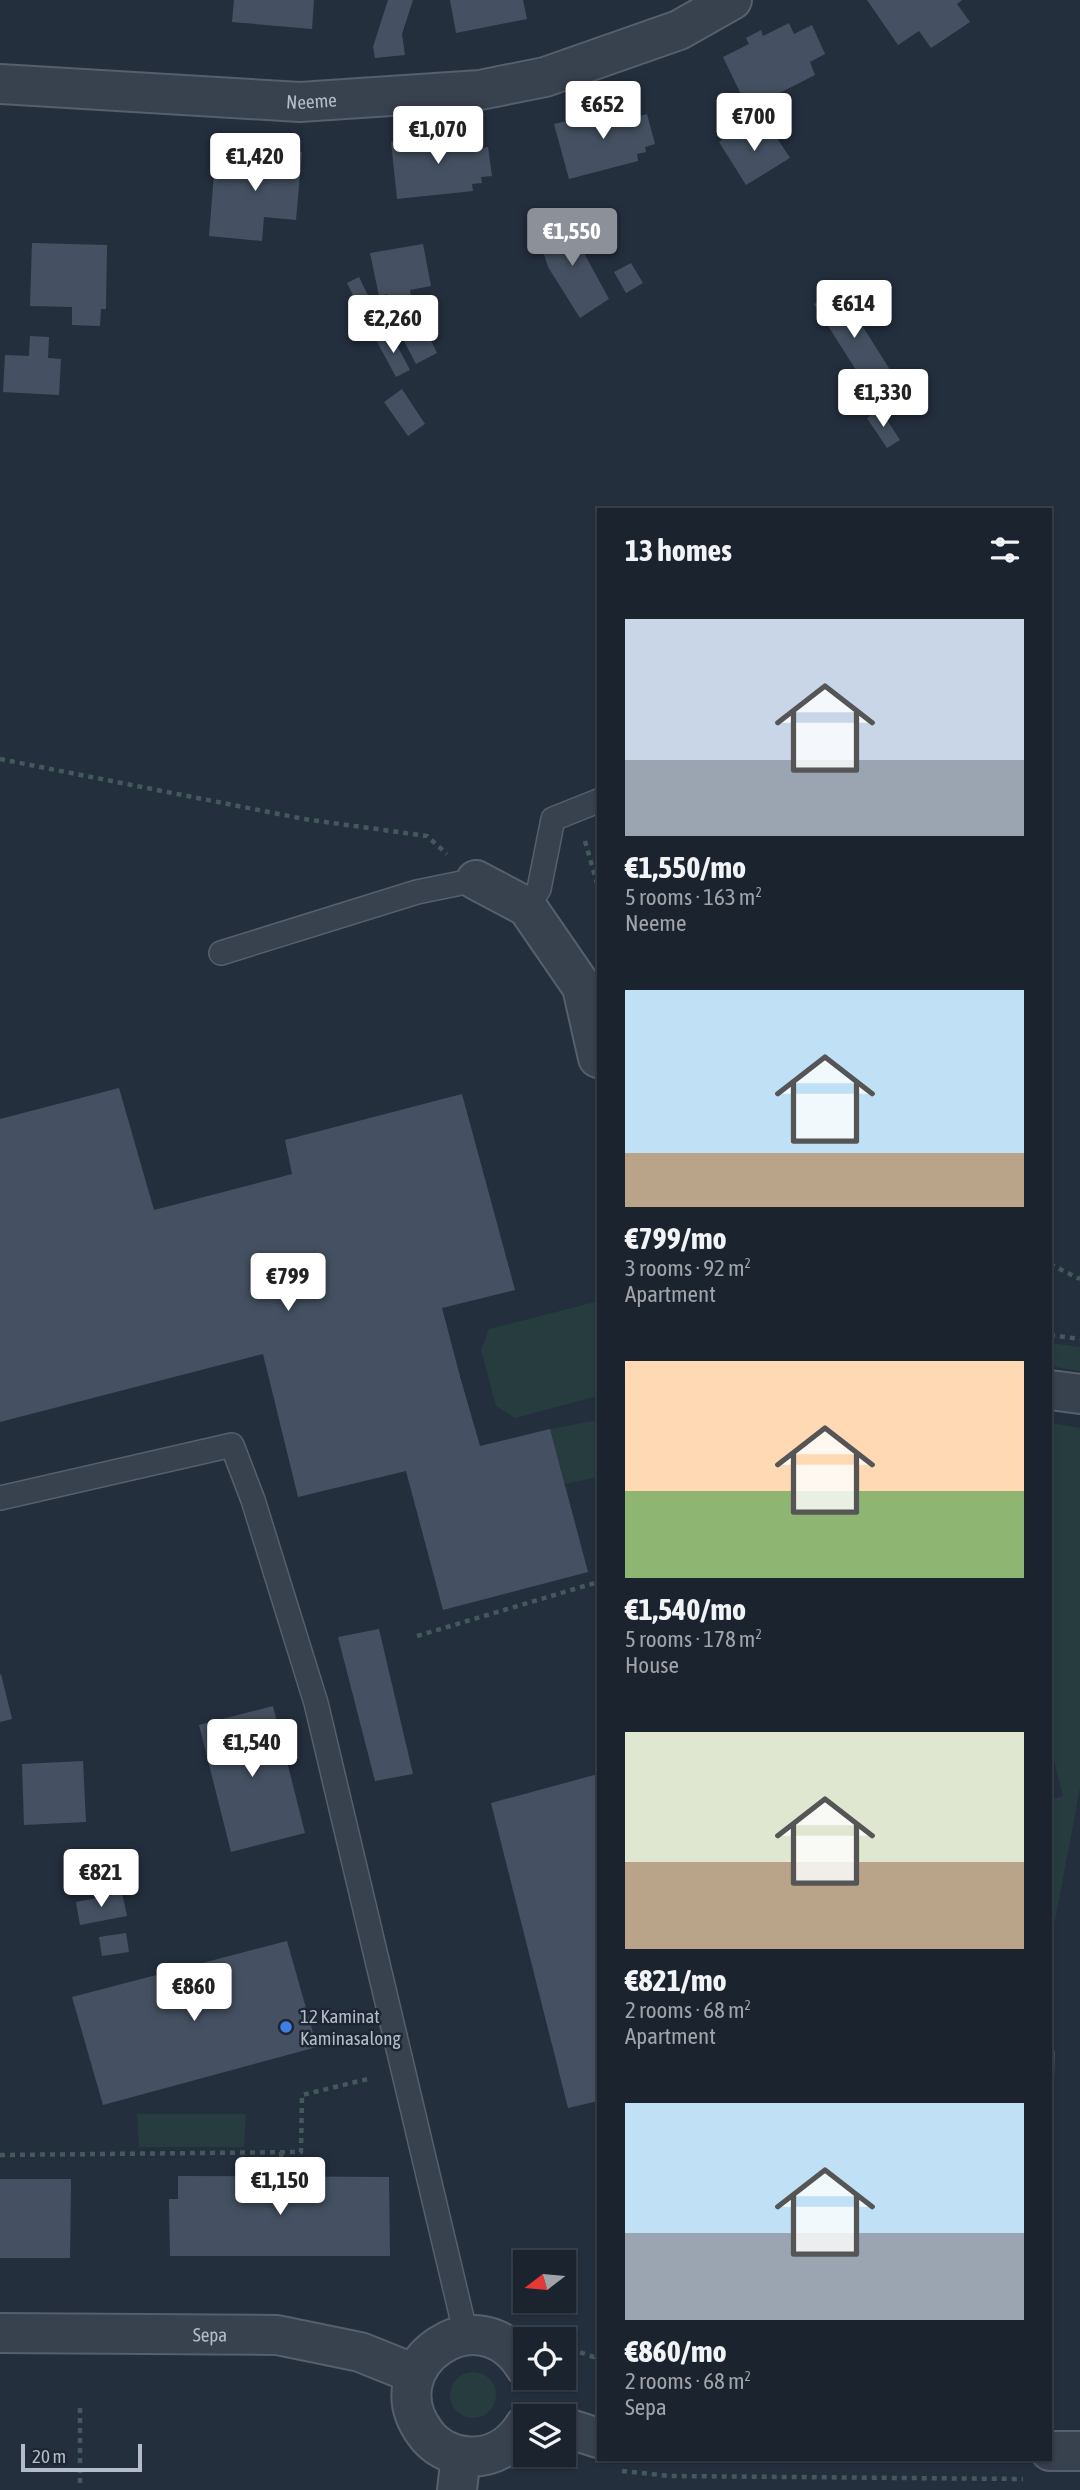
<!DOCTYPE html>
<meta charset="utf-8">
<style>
body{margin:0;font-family:"Asap Condensed",sans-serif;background:#282f3a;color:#f1f3f6;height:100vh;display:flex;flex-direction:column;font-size:26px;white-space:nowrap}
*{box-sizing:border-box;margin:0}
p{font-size:23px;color:#a0a4aa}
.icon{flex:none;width:38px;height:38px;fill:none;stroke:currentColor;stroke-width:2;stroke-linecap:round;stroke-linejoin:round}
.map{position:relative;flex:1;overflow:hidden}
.side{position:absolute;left:597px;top:508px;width:455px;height:1953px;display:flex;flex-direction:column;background:#1b232e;border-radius:0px;box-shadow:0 2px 5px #0004,0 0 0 2px #39404a}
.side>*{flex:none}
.needle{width:46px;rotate:254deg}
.buttons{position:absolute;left:513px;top:2250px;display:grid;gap:14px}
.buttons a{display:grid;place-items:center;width:63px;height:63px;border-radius:0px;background:#1b232e;box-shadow:0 2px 5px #0004,0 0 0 2px #39404a;font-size:35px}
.scale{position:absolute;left:21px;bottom:18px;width:121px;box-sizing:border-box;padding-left:7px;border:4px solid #b4bcc9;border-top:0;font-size:19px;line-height:24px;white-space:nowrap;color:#b4bcc9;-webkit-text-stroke:5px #1d2633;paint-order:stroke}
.price{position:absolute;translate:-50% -60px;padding:0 16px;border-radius:7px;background:#fff;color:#222;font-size:23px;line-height:46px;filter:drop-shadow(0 2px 4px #0008)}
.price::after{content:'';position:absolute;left:50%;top:42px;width:21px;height:16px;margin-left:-10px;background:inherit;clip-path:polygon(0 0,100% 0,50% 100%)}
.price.current{background:#8c9099;color:#fff}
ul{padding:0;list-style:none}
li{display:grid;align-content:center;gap:14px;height:371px;padding:0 28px}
li span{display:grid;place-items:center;height:217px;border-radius:0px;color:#555}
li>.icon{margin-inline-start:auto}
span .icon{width:126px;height:126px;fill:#fffc;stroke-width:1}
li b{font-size:30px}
h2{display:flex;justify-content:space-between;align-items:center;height:84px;padding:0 28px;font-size:30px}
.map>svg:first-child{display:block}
</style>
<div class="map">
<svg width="1080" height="2490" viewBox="0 0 1080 2490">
<rect width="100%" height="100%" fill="#242f3e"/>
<path fill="#263c3f" d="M595,1302L598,1315V1396L515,1418L496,1406L481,1350L489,1329Z
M1050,1343L1080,1347V1371L1050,1366Z
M598,1420V1477L565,1484L550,1429Z
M1050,1423L1080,1428V1788L1050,1947V1800L1063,1796L1050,1745Z
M137,2114H246L244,2147H139Z
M450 2395a23 23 0 1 1 46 0a23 23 0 1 1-46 0Z"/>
<path fill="#455162" d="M234,0H314L312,29L232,22Z
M388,0H413L402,34L405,55L375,58L373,47Z
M450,0H523L527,19L456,33Z
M867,0H962L957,4L970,22L931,48L919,31L898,45Z
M789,23L794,34L812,25L825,54L810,62L815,75L748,109L723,57L749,44L746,38L761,30L763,36Z
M624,105L628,119L647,114L655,144L645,147L646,152L637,154L638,161L569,179L554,124L582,117L581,113L597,108L598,113Z
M768,124L790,158L746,185L719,142L742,128L748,137Z
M409,134L410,141L469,135L470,150L488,147L492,176L481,177L482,183L472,184L473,191L397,199L391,142L397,141L396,135Z
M236,146L302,152L296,220L264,217L262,241L209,236L214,174L234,175Z
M565,218L609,299L580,318L548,267L537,232Z
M32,243L107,245L106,309H101L100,326L72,325V307L30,306Z
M423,244L431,286L410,290L413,305L437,353L416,364L391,316L387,294L379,296L370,253Z
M631,263L643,283L626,293L614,272Z
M359,277L378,316L366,322L347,283Z
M839,289L894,376L870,392L814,304Z
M390,332L410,370L396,377L376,340Z
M30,336L49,337L48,358L61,359L59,395L3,392L5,355L29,356Z
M402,389L425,424L408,436L384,402Z
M880,409L900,440L887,448L867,418Z
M119,1088L154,1210L292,1174L285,1140L462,1094L515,1290L442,1308L461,1380L480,1446L550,1429L588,1572L443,1610L406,1471L298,1497L263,1354L0,1422V1119Z
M379,1629L413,1774L375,1781L338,1637Z
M1,1674L12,1719L0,1722V1675Z
M273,1706L305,1833L231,1852L199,1725Z
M83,1761L86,1822L24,1825L22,1764Z
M598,1774V2101L568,2108L491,1803Z
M122,1893L127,1916L80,1925L76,1902Z
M126,1933L129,1952L102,1956L99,1937Z
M287,1941L317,2047L103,2105L72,1997Z
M1050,2049L1055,2051L1053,2110H1050Z
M178,2176L389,2177L390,2256H170L169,2199H178Z
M0,2179H71L70,2258H0Z"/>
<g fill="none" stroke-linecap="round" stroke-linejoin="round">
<g stroke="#565f6c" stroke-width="26">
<path id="lane" d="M527,907L539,889L553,819L598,801
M221,953L417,892L476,880
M0,1498L232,1445L253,1500L316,1703L466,2335"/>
</g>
<g stroke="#565f6c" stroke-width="42">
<g id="street">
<path id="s1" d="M0,84L300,102L480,90L545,77L679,30L732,0"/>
<path d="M476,880L527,907L582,987L598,1058"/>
<path d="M1050,1390L1080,1394"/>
<path id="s2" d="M0,2333L277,2335L360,2352L415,2374"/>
<path d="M525,2367C480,2292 374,2364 425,2433C434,2446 450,2455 466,2456C491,2459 512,2446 525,2425"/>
<path d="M564,2427L598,2438"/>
<path d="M1050,2451H1080"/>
<path d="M457,2490L461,2456"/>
</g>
</g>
<path stroke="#44595c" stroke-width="4.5" stroke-dasharray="5 5" stroke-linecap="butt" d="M0,759L304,819L427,836L447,854
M585,841L598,887
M1050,1264L1080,1279
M1050,1335L1080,1339
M417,1636L598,1582
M1050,1647L1052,1655
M281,2152L282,2176
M0,2155L301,2152L302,2095L372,2078
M527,2311L565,2303
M549,2335L561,2333L576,2351L594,2357L598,2350
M622,2471L670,2476L1023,2479
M80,2483V2405"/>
<use href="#lane" stroke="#38414e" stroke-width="23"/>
<use href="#street" stroke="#38414e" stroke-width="38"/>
</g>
<circle fill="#3f7fe0" stroke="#1d2633" stroke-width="2.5" cx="286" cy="2027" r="7"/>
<g text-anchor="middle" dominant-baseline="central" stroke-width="5" stroke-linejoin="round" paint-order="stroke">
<g font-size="19" fill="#b4bcc9" stroke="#1d2633">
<text stroke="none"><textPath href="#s1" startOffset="312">Neeme</textPath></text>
<text stroke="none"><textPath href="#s2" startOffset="210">Sepa</textPath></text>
</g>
<g font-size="19" fill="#b4bcc9" stroke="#1d2633" text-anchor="start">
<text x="300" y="2016">12 Kaminat<tspan x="300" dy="22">Kaminasalong</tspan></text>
</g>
</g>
</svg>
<div class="buttons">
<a><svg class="needle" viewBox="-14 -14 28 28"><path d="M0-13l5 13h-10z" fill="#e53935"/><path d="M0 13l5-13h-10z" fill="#a0a4aa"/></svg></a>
<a><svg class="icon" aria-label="locate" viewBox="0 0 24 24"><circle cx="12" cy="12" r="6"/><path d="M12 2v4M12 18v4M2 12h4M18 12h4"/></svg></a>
<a><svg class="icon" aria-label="layers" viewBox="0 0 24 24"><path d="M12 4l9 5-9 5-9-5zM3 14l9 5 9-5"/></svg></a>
</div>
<div class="scale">20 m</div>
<b class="price" style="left:603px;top:141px">€652</b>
<b class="price" style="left:754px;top:153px">€700</b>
<b class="price" style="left:438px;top:166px">€1,070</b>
<b class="price" style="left:255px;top:193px">€1,420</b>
<b class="price current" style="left:572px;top:268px">€1,550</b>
<b class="price" style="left:854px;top:340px">€614</b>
<b class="price" style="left:393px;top:355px">€2,260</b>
<b class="price" style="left:883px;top:429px">€1,330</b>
<b class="price" style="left:288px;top:1313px">€799</b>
<b class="price" style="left:252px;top:1779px">€1,540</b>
<b class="price" style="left:101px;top:1909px">€821</b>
<b class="price" style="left:194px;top:2023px">€860</b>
<b class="price" style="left:280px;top:2217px">€1,150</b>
<section class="side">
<h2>13 homes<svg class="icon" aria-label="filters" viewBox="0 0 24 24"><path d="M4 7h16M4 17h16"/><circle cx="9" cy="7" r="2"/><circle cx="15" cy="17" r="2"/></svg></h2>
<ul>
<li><span style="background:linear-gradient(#c9d6e8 65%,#9aa5b1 0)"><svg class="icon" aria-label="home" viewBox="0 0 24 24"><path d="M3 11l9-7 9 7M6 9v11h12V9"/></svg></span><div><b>€1,550/mo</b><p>5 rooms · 163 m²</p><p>Neeme</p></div></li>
<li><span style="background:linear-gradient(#bfe0f5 75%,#b9a48a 0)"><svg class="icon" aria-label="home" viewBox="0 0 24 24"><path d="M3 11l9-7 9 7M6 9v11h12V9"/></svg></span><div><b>€799/mo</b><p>3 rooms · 92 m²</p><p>Apartment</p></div></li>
<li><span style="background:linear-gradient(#ffd9b3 60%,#8fb573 0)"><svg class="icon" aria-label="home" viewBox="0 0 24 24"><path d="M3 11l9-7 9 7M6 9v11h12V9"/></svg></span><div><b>€1,540/mo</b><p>5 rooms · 178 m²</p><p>House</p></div></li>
<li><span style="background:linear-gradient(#dfe7d0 60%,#b9a48a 0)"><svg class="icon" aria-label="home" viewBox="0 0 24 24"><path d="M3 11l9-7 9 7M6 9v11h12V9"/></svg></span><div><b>€821/mo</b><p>2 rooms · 68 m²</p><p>Apartment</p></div></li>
<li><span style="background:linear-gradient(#bfe0f5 60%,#9aa5b1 0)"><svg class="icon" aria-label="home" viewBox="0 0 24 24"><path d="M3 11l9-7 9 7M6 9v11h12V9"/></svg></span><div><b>€860/mo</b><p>2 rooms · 68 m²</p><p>Sepa</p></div></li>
</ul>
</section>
</div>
